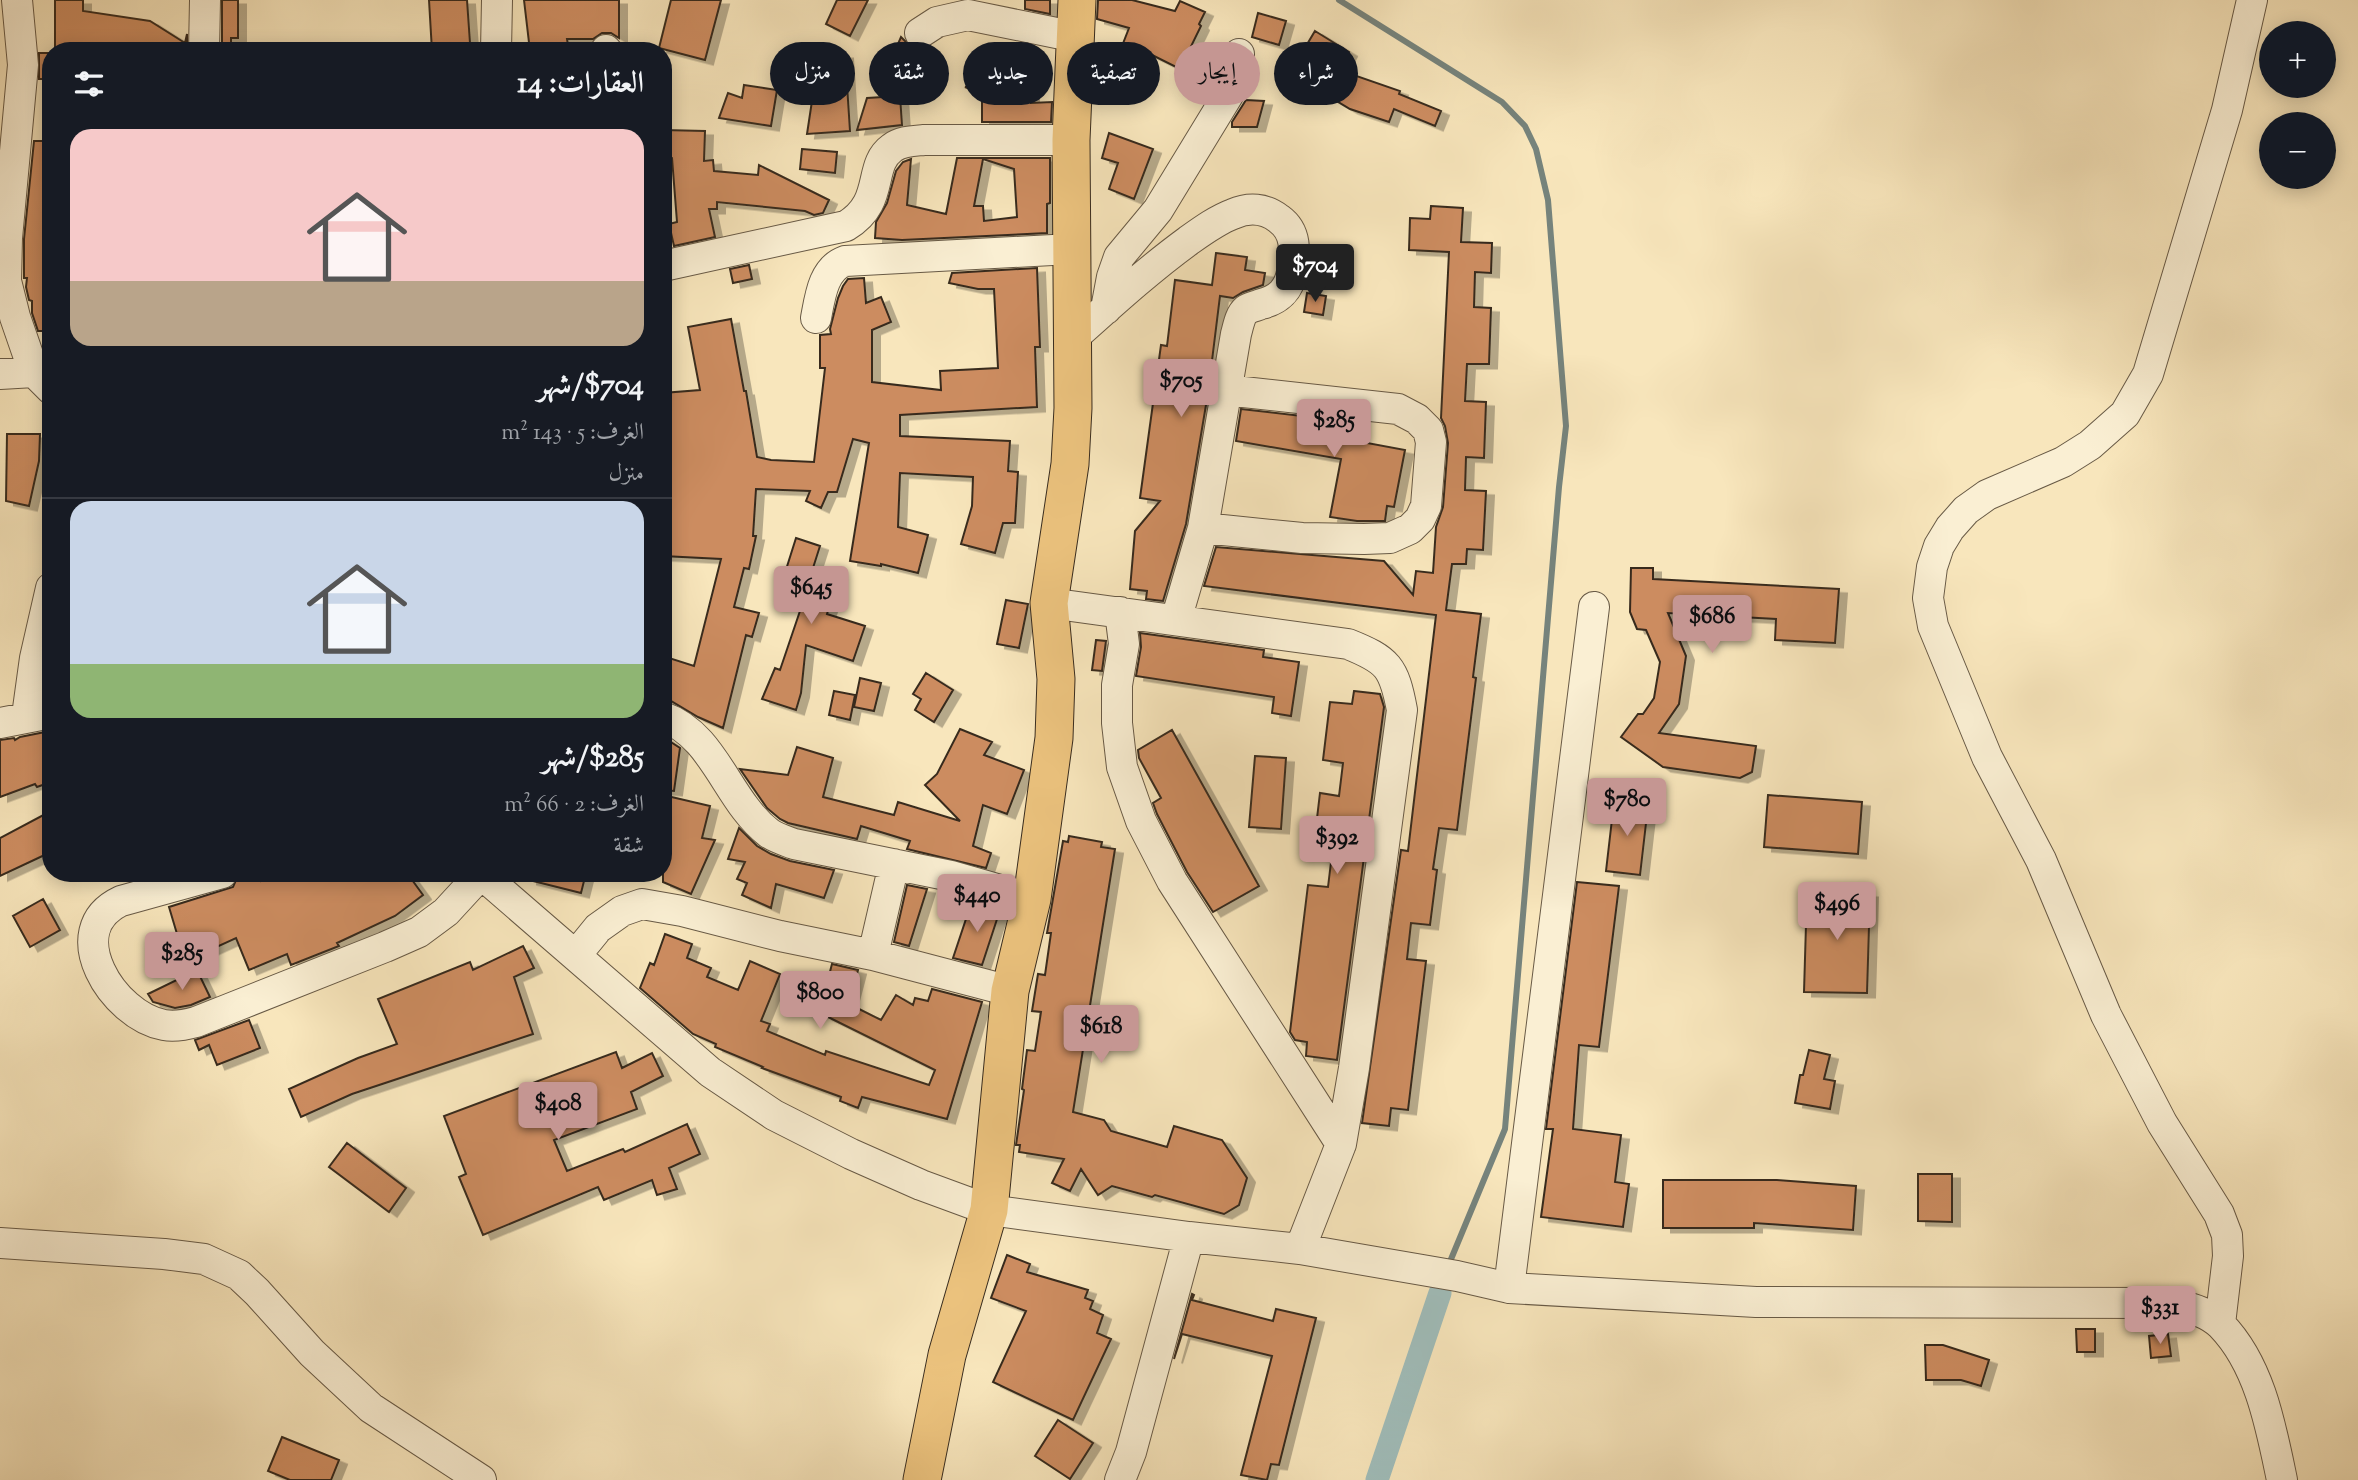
<!DOCTYPE html>
<html lang="ar">
<meta charset="utf-8">
<style>
body{margin:0;font-family:"Sorts Mill Goudy",Amiri,serif;background:#20242c;color:#f1f3f6;direction:rtl;height:100vh;display:flex;flex-direction:column;font-size:26px;white-space:nowrap}
*{box-sizing:border-box;margin:0}
p{font-size:23px;color:#9ea1a6}
.icon{flex:none;width:38px;height:38px;fill:none;stroke:currentColor;stroke-width:2;stroke-linecap:round;stroke-linejoin:round}
.map{position:relative;flex:1;overflow:hidden;direction:ltr}
.side{position:absolute;left:42px;top:42px;width:630px;height:840px;display:flex;flex-direction:column;background:#171b24;border-radius:28px;box-shadow:0 4px 18px #0003;direction:rtl}
.side>*{flex:none}
.top-card{position:absolute;left:693px;top:42px;width:665px;height:63px;direction:rtl;display:flex;gap:14px}
.fabs{position:absolute;left:2259px;top:21px;display:grid;gap:14px}
.fabs a{display:grid;place-items:center;width:77px;height:77px;border-radius:50%;background:#171b24;box-shadow:0 4px 18px #0003;font-size:35px}
.price{position:absolute;translate:-50% -60px;padding:0 16px;border-radius:7px;background:#c59692;color:#111;font-size:23px;line-height:46px;filter:drop-shadow(0 2px 4px #0008)}
.price::after{content:'';position:absolute;left:50%;top:42px;width:21px;height:16px;margin-left:-10px;background:inherit;clip-path:polygon(0 0,100% 0,50% 100%)}
.price.on{background:#222;color:#fff}
ul{padding:0;list-style:none}
li{display:grid;align-content:center;gap:14px;height:371px;padding:0 28px}
li+li{border-top:2px solid #363941}
li span{display:grid;place-items:center;height:217px;border-radius:21px;color:#555}
li>.icon{margin-inline-start:auto}
span .icon{width:126px;height:126px;fill:#fffc;stroke-width:1}
li b{font-size:30px}
h2{display:flex;justify-content:space-between;align-items:center;height:84px;padding:0 28px;font-size:30px}
.chip{padding:0 24px;border-radius:32px;background:#171b24;box-shadow:0 4px 18px #0003;font-size:24px;line-height:63px}
.chip.on{background:#c59692;color:#111}
.map>svg:first-child{display:block}
</style>
<div class="map">
<svg width="2358" height="1480" viewBox="0 0 2358 1480">
<defs>
<filter id="shadow"><feDropShadow dx="8" dy="4.5" stdDeviation="0" flood-color="#0004"/></filter>
</defs>
<rect width="100%" height="100%" fill="#f8e6bc"/>
<filter id="stains"><feTurbulence type="fractalNoise" baseFrequency=".00286" numOctaves="4"/><feColorMatrix values="0 0 0 0 .2 0 0 0 0 .09 0 0 0 0 .02 0 0 0 .5 -.17"/></filter>
<radialGradient id="worn" r=".72"><stop offset=".6" stop-color="#630" stop-opacity="0"/><stop offset="1" stop-color="#630" stop-opacity=".3"/></radialGradient>
<g fill="none" stroke-linecap="round" stroke-linejoin="round">
<path stroke="#76837c" stroke-width="6" d="M1339,0L1502,102L1525,126L1536,149L1548,200L1566,426L1559,487L1505,1129L1449,1264"/>
<path stroke="#a0bdba" stroke-width="23" d="M1377,1480L1440,1293"/>
</g>
<path fill="#cc8c60" stroke="#382c1f" stroke-width="2" fill-rule="evenodd" filter="url(#shadow)" d="M55,0H83V11L150,21L185,43L187,34V51H55Z
M222,0H238V38H231V51H222Z
M429,0H467L470,43L448,45L449,51H432Z
M524,0H619V38L611,33H602L593,39H567L569,51H530Z
M671,0H721L705,60L659,48Z
M837,0H868L850,36L826,24Z
M1025,0H1050V14L1025,9Z
M1098,0H1132L1175,11L1180,1L1205,12L1199,24L1201,26L1180,69L1142,50L1133,74L1112,72L1129,28L1097,19Z
M1258,13L1286,21L1279,45L1252,37Z
M1315,31L1349,52L1339,70L1400,91L1399,94L1441,111L1435,126L1394,109L1389,122L1350,109L1290,73Z
M901,37L913,49H926L918,65L894,53Z
M39,53H51L50,79H39Z
M845,54L850,131L807,134L812,101L809,57Z
M744,85L777,90L771,126L719,118L728,93L742,98Z
M1031,86V103L1052,102L1051,122H982V94L965,87Z
M900,96L902,125L857,130L867,98Z
M1246,100L1264,101L1257,127H1232V122Z
M663,130L705,131L704,161L713,160L714,171L758,175L759,165L829,200L823,213L814,215L805,211L717,202V209H709L715,237L674,246L669,224L677,222L672,158L663,156Z
M1109,133L1153,149L1134,199L1109,189L1118,163L1102,158Z
M34,141H51V331H38L32,313V301L29,300L26,287L27,278H24V239Z
M802,149L837,152L835,173L800,169Z
M957,158H1050V203L1047,204V233L902,240L875,238L876,222L887,203L896,171L903,162L911,159L907,205L946,214ZM983,159L1014,169L1017,217L984,221L983,206H974Z
M1431,206L1463,208L1461,242L1492,243L1491,273L1475,272L1474,307L1491,308L1489,364H1467L1465,401L1486,402L1484,458L1466,457L1465,490L1486,491L1483,550L1467,549L1466,564H1452L1446,610L1481,614L1473,677L1476,678L1457,830L1439,828L1433,869L1437,870L1430,925L1411,923L1407,959L1426,961L1408,1110L1391,1108L1389,1126L1362,1123L1401,850L1408,851L1436,615L1204,586L1216,547L1384,561L1413,595L1416,571L1433,573L1436,527L1443,507L1448,443L1445,426L1441,418L1449,252L1409,250L1410,218L1430,219Z
M1216,253L1247,257L1245,270L1265,273L1263,285L1243,292L1233,298L1220,296L1208,393L1186,524L1163,601L1146,599L1147,591L1130,589L1135,531L1160,501L1140,498L1161,345L1167,346L1175,280L1212,285Z
M749,265L752,279L733,283L730,269Z
M1037,268L1040,347H1035L1037,407L900,415V436L1010,441L1008,471L1018,472L1015,523H1003L995,553L961,544L972,506L973,477L900,473L898,527L928,535L918,573L881,564V566L850,561L869,443L853,439L837,492H828L821,508L806,501L810,491L756,489L753,536H756L749,569L744,568L734,607L759,613L752,637L746,635L723,728L698,717L671,701L663,700V656L694,666L721,559L663,556V444H666L663,393L700,390L688,327L731,319L744,391H746L757,457L771,460L814,462L825,368H820V335L831,334L830,329L838,298L843,286L848,279L864,278L866,303L881,297L891,322L872,330V382L941,390L940,371L998,368L994,289H978L949,283L952,273Z
M1307,293L1326,296L1323,315L1304,312Z
M1241,409L1354,422L1351,440L1405,450L1394,507L1387,506L1385,521H1357L1330,517L1341,459L1236,441Z
M7,434H40L39,461L29,506L6,501Z
M796,538L820,546L813,568L839,576L827,614L865,626L853,661L806,645L801,693L796,710L762,699L775,668L780,670L801,608L790,605L798,579L784,576Z
M1631,568H1653V579L1839,589L1835,643L1775,640L1776,619L1668,613L1686,656L1679,704L1659,733L1756,746L1752,772L1740,778L1663,767L1621,737L1638,714H1643L1654,698L1660,662L1646,630L1637,629L1630,612Z
M1006,600L1028,604L1019,648L997,644Z
M1140,633L1264,650L1263,657L1299,662L1291,716L1272,713L1274,697L1136,676L1141,647Z
M1096,640L1106,641L1102,671L1092,670Z
M926,673L953,690L934,722L915,710L921,699L913,694Z
M860,678L881,683L874,711L854,707Z
M834,691L855,695L850,720L829,715Z
M1354,691L1380,694L1384,707L1337,1060L1306,1056L1307,1042L1295,1040L1290,1032L1308,885L1328,887L1332,854L1313,852L1320,793L1339,796L1343,763L1323,760L1330,702L1352,704Z
M960,729L992,742L984,755L1024,770L1007,814L983,805L973,846L991,853L986,868L907,849L910,841L861,826L857,839L788,823L780,819L767,808L740,769L788,775L797,747L833,758L823,797L894,815L898,802L960,821L925,785L937,774Z
M1172,730L1259,886L1213,912L1187,872L1157,814L1153,803L1161,798L1139,758L1138,750Z
M50,731L51,782L37,787L35,784L0,797V740L14,738L15,740L20,737Z
M663,737L680,748L674,791L663,790Z
M1255,756L1286,758L1281,829L1249,827Z
M663,795L710,806L702,838L715,840L691,894L663,882Z
M1768,795L1862,802L1858,854L1764,847Z
M1614,802L1648,806L1640,875L1606,871Z
M51,811V852L0,876V838Z
M739,828L757,846L771,854L790,861L834,870L824,898L776,884L771,908L742,895L747,883L737,879L745,862L728,859Z
M1069,836L1102,842L1101,847L1115,849L1073,1112L1104,1120L1111,1131L1167,1147L1174,1126L1222,1140L1247,1178L1239,1205L1224,1214L1155,1195L1152,1197L1112,1186L1098,1195L1081,1169L1070,1191L1052,1183L1064,1159L1019,1152L1020,1145H1016L1024,1090L1022,1089L1027,1050L1035,1051L1041,1012L1032,1011L1038,974L1045,975L1051,933H1047L1063,841L1068,842Z
M239,873H258L261,881L285,873H407L423,895L395,916L337,943L339,946L291,965L287,954L249,970L236,938L186,961L178,945L180,944L169,907L233,887Z
M530,873H586L581,893L529,880Z
M1577,882L1619,886L1599,1047L1579,1045L1573,1129L1621,1135L1615,1182L1629,1184L1623,1227L1541,1217L1553,1129H1546Z
M907,885L927,889L909,946L894,942Z
M1807,891L1870,893L1867,993L1804,992Z
M43,899L60,930L30,947L13,916Z
M972,901L1000,910L982,965L953,958Z
M665,934L692,944L687,958L711,968L707,977L738,990L750,961L780,974L761,1021L770,1024L767,1031L825,1055L826,1051L929,1085L935,1070L824,1015L837,990L826,987L832,964L858,970L849,1004L881,1020L896,995L913,1005L915,998L928,1001L932,989L982,1002L947,1119L862,1097L858,1108L840,1101L841,1097L762,1068L763,1067L715,1047L716,1044L693,1034L640,988L650,963L654,965Z
M523,946L534,968L514,977L533,1034L352,1094L301,1117L289,1089L358,1058L397,1044L378,999L470,962L473,970Z
M197,970L210,997L191,1005L175,1008L153,1002L148,994Z
M249,1020L260,1048L217,1065L209,1045L199,1050L195,1040Z
M1809,1050L1830,1055L1824,1079L1835,1081L1830,1109L1795,1103L1800,1075H1803Z
M616,1052L622,1068L652,1053L663,1076L631,1092L637,1109L554,1140L567,1171L623,1149L625,1152L687,1124L700,1154L669,1168L677,1189L657,1195L652,1180L604,1200L598,1187L483,1235L459,1177L466,1174L444,1116Z
M347,1143L406,1188L389,1212L329,1167Z
M1918,1174H1952V1222L1918,1221Z
M1663,1180H1777L1856,1186L1853,1230L1754,1223V1228H1663Z
M1007,1255L1030,1264L1027,1272L1088,1290L1085,1298L1093,1301L1090,1309L1103,1315L1097,1333L1111,1339L1073,1420L993,1382L1026,1311L991,1298Z
M1192,1294L1194,1295L1192,1300L1273,1321L1276,1309L1316,1318L1279,1465L1271,1464L1267,1480L1241,1475L1272,1356L1182,1334L1174,1359Z
M2076,1329H2095V1352H2077Z
M2168,1334L2171,1356L2151,1358L2149,1336Z
M1925,1345H1943L1989,1360L1981,1386L1961,1380H1926Z
M1058,1420L1093,1443L1070,1479L1035,1456Z
M282,1437L339,1460L331,1480H290L268,1471Z"/>
<g fill="none" stroke-linecap="round" stroke-linejoin="round">
<g stroke="#685a46" stroke-width="32">
<path id="minor" d="M17,0L23,65L7,238L6,281L15,317L34,372L51,389
M920,33L937,22L968,15L1076,37
M606,50L607,51
M204,51L205,0
M496,51L497,0
M663,266L846,226C886,202 867,166 892,148C901,141 914,141 924,140H1071
M1106,309L1112,277L1119,257L1158,210L1233,87L1239,70V54
M816,318C820,297 823,269 845,261L1071,249
M1073,338C1110,305 1147,271 1188,241C1202,231 1217,220 1233,214C1249,207 1265,208 1279,219C1297,232 1295,251 1292,272C1289,290 1278,300 1261,304C1257,306 1250,307 1246,310C1240,315 1238,327 1236,334L1203,528L1176,620
M0,374L34,372
M1203,528L1302,538L1364,539L1390,538L1410,529L1420,519L1426,506L1431,442L1428,430L1417,419L1398,409L1225,390
M1049,603L1348,644C1388,660 1394,667 1402,710L1354,1068L1341,1144L1300,1249
M1120,612L1124,644L1117,685V723L1122,767L1141,821L1172,881L1341,1144
M27,716L35,658L51,588
M663,717C715,735 727,801 769,833C776,838 786,841 794,844L951,876L1032,899
M0,723L51,713
M222,873L121,901C59,930 113,1016 164,1025C175,1027 185,1025 196,1022L385,947L419,932L446,912L481,874
M480,873L710,1072L774,1115L851,1154L921,1185L989,1210L1189,1237L1300,1249L1457,1276L1509,1288L1756,1302L2172,1303C2190,1308 2208,1312 2221,1325C2260,1365 2271,1427 2282,1480
M576,955L598,928L622,911L642,904L682,911L780,936L873,955L1010,991
M873,955L894,864
M0,1243L164,1254L204,1259L239,1275L257,1292L312,1353L371,1408L481,1480
M1509,1288L1594,607
M2220,1324L2228,1256L2227,1235L2219,1214L2162,1123L2106,1015L2041,860L1987,757L1933,626L1928,598L1932,567L1939,546L1950,528L1966,510L1987,495L2063,462L2090,445L2125,414L2148,374L2227,110L2252,0
M1120,1480L1131,1452L1189,1237"/>
</g>
<g stroke="#382c1f" stroke-width="39">
<path id="major" d="M922,1480L947,1355L989,1210L1010,991L1032,899L1054,738L1056,679L1049,603L1070,464L1073,408L1071,140L1077,0"/>
</g>
<use href="#minor" stroke="#faefd3" stroke-width="30"/>
<use href="#major" stroke="#ecc37e" stroke-width="37"/>
</g>
<rect width="100%" height="100%" filter="url(#stains)"/>
<rect width="100%" height="100%" fill="url(#worn)"/>
</svg>
<div class="fabs">
<a>+</a>
<a>−</a>
</div>
<b class="price on" style="left:1315px;top:304px">$704</b>
<b class="price" style="left:1181px;top:419px">$705</b>
<b class="price" style="left:1334px;top:459px">$285</b>
<b class="price" style="left:811px;top:626px">$645</b>
<b class="price" style="left:1712px;top:655px">$686</b>
<b class="price" style="left:1627px;top:838px">$780</b>
<b class="price" style="left:1337px;top:876px">$392</b>
<b class="price" style="left:977px;top:934px">$440</b>
<b class="price" style="left:1837px;top:942px">$496</b>
<b class="price" style="left:182px;top:992px">$285</b>
<b class="price" style="left:820px;top:1031px">$800</b>
<b class="price" style="left:1101px;top:1065px">$618</b>
<b class="price" style="left:558px;top:1142px">$408</b>
<b class="price" style="left:2160px;top:1346px">$331</b>
<div class="top-card">
<a class="chip">شراء</a>
<a class="chip on">إيجار</a>
<a class="chip">تصفية</a>
<a class="chip">جديد</a>
<a class="chip">شقة</a>
<a class="chip">منزل</a>
</div>
<section class="side">
<h2>العقارات: 14<svg class="icon" aria-label="filters" viewBox="0 0 24 24"><path d="M4 7h16M4 17h16"/><circle cx="9" cy="7" r="2"/><circle cx="15" cy="17" r="2"/></svg></h2>
<ul>
<li><span style="background:linear-gradient(#f6c9c9 70%,#b9a48a 0)"><svg class="icon" aria-label="home" viewBox="0 0 24 24"><path d="M3 11l9-7 9 7M6 9v11h12V9"/></svg></span><div><b>$704/شهر</b><p>الغرف: 5 · 143 m²</p><p>منزل</p></div></li>
<li><span style="background:linear-gradient(#c9d6e8 75%,#8fb573 0)"><svg class="icon" aria-label="home" viewBox="0 0 24 24"><path d="M3 11l9-7 9 7M6 9v11h12V9"/></svg></span><div><b>$285/شهر</b><p>الغرف: 2 · 66 m²</p><p>شقة</p></div></li>
</ul>
</section>
</div>
